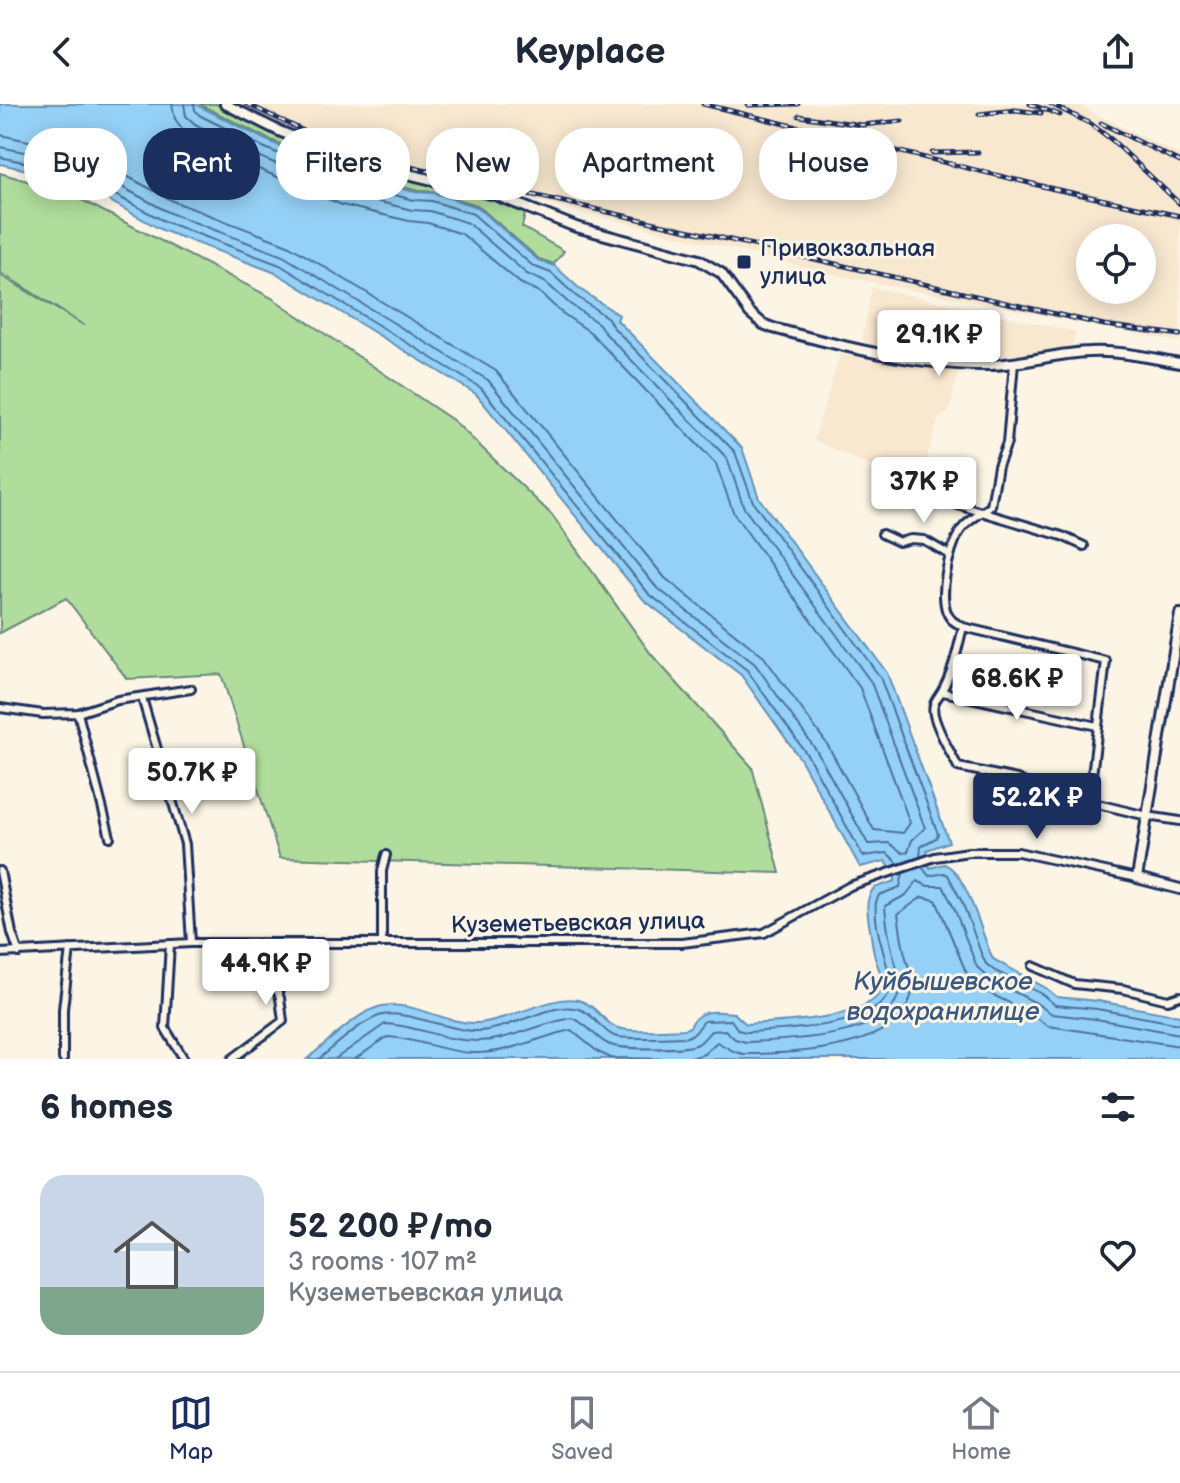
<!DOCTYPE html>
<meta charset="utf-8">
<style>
body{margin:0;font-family:"Balsamiq Sans",sans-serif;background:#f6f6f7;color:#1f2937;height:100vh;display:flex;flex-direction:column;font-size:30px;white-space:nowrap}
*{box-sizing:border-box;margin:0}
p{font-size:26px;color:#747a83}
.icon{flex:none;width:44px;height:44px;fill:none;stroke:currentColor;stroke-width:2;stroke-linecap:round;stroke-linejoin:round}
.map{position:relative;height:955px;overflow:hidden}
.sheet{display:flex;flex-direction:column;background:#fff;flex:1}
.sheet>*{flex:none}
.top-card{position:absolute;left:24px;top:24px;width:1132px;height:72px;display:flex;gap:16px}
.fabs{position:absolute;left:1076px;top:120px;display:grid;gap:16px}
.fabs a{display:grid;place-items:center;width:80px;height:80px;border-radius:50%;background:#fff;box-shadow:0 4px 20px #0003;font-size:40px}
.price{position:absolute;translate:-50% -68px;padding:0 18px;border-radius:8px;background:#fff;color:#222;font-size:26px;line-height:52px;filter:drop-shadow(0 2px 4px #0008)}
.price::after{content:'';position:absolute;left:50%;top:48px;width:24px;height:18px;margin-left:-12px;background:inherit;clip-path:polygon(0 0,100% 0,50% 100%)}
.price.on{background:#1b2f5e;color:#fff}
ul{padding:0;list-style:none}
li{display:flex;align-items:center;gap:24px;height:200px;padding:0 40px}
li span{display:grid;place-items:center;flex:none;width:224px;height:160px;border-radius:24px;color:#555}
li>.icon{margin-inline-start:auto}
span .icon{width:96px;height:96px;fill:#fffc;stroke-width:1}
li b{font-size:34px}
h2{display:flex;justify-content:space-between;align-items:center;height:96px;padding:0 40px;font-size:34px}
.pill{padding:0 28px;border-radius:32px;background:#fff;box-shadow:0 4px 20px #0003;font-size:28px;line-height:72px}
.pill.on{background:#1b2f5e;color:#fff}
header{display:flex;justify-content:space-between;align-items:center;height:104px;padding:0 40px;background:#fff;font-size:36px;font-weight:700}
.dock{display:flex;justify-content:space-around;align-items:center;height:112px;border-top:2px solid #e0e1e3;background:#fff;font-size:22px;color:#747a83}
.dock a{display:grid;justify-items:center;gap:4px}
.dock .on{color:#1b2f5e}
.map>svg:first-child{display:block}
</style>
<header><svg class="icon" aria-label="back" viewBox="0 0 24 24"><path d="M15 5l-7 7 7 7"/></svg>Keyplace<svg class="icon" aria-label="share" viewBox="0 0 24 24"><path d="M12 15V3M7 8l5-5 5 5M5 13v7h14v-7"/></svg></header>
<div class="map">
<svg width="1180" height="955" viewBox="0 0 1180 955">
<rect width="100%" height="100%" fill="#fcf5e5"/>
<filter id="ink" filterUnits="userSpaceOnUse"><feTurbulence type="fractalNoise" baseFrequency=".0125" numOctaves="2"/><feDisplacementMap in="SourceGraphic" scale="16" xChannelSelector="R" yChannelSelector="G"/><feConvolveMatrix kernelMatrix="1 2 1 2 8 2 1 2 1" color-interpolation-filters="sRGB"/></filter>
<g filter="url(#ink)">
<path fill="#f8e8d0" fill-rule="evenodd" d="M240,0H1076L1180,51V238L840,172L405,64L325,41ZM1142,134V186H1090V134Z
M872,183L1076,228L1071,246L996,257L873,246L862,234Z
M840,250L959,267L949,308L938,315L920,378L908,380L814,336Z"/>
<path fill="#b0dd9c" stroke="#66867d" stroke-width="2" d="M199,0H216C269,26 320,52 376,68C426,83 478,86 525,110L522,123L564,147L554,160L539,155L477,101L433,88L415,86L351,70L266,34Z
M0,69L68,89L272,194L454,317L552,411L651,550L752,663L780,769L280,754L221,570L127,575L66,494L0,529V171L85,222L0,168Z"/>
<path fill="#95d1f6" stroke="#6490b9" stroke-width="2" d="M0,0H195L266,36L350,72L415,88L434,89L477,103L538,156L555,162L581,186L619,211L617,216L742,344L759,394L887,569L949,738L927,746L930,764L944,760C967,767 982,833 993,855L1046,884L1057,893L1098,897L1180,912V955H307C325,941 359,906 382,902C414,897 445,920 477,919C506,918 553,890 578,896C596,900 604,920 618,924C630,929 669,925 685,925L690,923C698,904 715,907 734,909L746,920C772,918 881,917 882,880C883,871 876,860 874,850C872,840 871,830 869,820C867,806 865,795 874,784L895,777V768L885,757L860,763L801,656L741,571L644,496L476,290L276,169L162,126L72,76L0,60Z"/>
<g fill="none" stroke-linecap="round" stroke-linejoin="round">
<path stroke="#4c709b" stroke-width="2" d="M194,0L195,6L199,11L263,43L347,79L414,96L432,97L473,110L533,162L551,169L576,192L608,214L612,222L735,348L753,398L880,573L938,730L936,734L921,742L920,753
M0,31L82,48L175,98L288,141L496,267L665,474L764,553L827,640L874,726L903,729L910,719L860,584L734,410L716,360L590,228L562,209L539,188L520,179L462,130L428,119L409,117L342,101L254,63L184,27L175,15L172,0
M0,43L78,59L170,109L283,152L488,276L656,483L755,560L816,646L868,740L889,739L903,749L908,748L912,736L925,724L871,578L744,404L727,354L605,229L599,220L570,200L545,178L527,170L468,119L430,107L412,106L344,89L258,52L195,20L186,12L184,0
M0,53L74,69L166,118L280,161L481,284L649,490L747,566L808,652L863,752L887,749L899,760
M922,763L929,772L944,769L948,771L963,800L981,849L986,860L995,867L1042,890L1055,901L1097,905L1180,920
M319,955C337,941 357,920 379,912C399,904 448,926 474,927C506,928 547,900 574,904C592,906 599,925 614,932C625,936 672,933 687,933L695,929L704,917L731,916L738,926L746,928C776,926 897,925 890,876C886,850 873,825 876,798L879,791L900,783L903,769
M335,955L385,920C416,921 444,937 476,937C509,937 540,919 572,914C587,919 594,933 608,940C619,946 687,946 698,940C703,937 707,931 711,927L725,926L735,935L746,938C784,936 900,936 900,880C900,870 895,860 893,850C889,835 886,817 885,802L906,791L917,777L928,782H943L954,804L977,863L991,876L1036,899L1052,910L1096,915L1180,930
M355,955L387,933C416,934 443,948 473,949C507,950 539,933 571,926L598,948L611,954L671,955
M688,955L704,950L717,938L733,947L743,950C789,950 901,947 912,888C914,873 907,861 904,846C901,834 900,822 898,810L922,793L936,796L966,868L985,887L1028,908L1048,922L1180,942"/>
<g stroke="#1b2f5e" stroke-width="12">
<path id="street" d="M1014,259L1007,339L998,362L991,402C981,410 969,415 961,426C949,443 935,500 952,516C955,519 959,520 963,523C958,543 954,564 944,583C939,594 931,597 934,611C938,628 950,647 958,663L1017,675L1040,686L1147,712L1180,717
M921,390L1062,432L1084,442
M882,430L899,438L911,435L924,436L950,451
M963,523L1106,557L1089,696
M943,588L1097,622
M142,594L185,740L191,839
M0,604L43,610L78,609L118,596L191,585
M78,609L110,733
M0,767L12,829L19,849
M382,838V767L386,751
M170,840L165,924L184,955
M0,849L191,839H682L764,829L850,782L935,753L969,748H1018L1137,774
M1033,862L1074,880L1123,885L1168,896L1180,892
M63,955V905L70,845
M232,955L283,917L280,894L260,840"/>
</g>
<g stroke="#1b2f5e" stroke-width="14">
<path id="secondary" d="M225,0L279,27L350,56L495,91L576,123L699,156L721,169L750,209L763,220L773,224C844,243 917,262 991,261C1024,260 1056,249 1089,248C1119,246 1150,254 1180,259
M1180,510L1137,774L1180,785"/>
</g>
<use href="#street" stroke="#fcf5e5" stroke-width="6"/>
<use href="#secondary" stroke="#fcf5e5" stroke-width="8"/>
<g stroke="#1b2f5e" stroke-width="5">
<path id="rail" d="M247,0L327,38L375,55L1104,221L1180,231
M703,0L1054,85L1180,112
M1030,0L1060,11
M1051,0L1091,20L1112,36L1180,100
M748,1L798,0
M979,10L1015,6L1041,9
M799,12L862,21L902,17
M1101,19L1180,58
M932,49L978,48"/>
</g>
<use href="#rail" stroke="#fcf5e5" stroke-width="2" stroke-dasharray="6" stroke-linecap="butt"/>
</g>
</g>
<rect fill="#1b2f5e" stroke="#fcf5e5" stroke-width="3" x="736" y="150" width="16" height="16" rx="4"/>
<g text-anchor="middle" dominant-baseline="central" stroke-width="6" stroke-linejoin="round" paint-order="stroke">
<g font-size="24" fill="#1b2f5e" stroke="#fcf5e5" text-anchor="start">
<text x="760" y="144">Привокзальная<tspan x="760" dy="28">улица</tspan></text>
</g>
<g font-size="24" fill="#1b2f5e" stroke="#fcf5e5">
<text transform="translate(578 819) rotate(-1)">Куземетьевская улица</text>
</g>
<g font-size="26" font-style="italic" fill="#3a5884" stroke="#fcf5e5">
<text x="943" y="878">Куйбышевское<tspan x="943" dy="30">водохранилище</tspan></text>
</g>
</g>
</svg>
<div class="fabs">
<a><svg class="icon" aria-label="locate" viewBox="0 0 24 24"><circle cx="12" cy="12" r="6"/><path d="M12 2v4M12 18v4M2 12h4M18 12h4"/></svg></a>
</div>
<b class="price" style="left:939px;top:274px">29.1K ₽</b>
<b class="price" style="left:924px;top:421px">37K ₽</b>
<b class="price" style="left:1017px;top:618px">68.6K ₽</b>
<b class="price" style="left:192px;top:712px">50.7K ₽</b>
<b class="price on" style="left:1037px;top:737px">52.2K ₽</b>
<b class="price" style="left:266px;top:903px">44.9K ₽</b>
<div class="top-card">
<a class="pill">Buy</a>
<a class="pill on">Rent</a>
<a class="pill">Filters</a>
<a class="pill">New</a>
<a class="pill">Apartment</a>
<a class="pill">House</a>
</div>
</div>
<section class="sheet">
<h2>6 homes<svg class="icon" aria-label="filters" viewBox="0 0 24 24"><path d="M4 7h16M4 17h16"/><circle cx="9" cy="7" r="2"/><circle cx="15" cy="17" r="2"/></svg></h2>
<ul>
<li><span style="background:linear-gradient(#c9d6e8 70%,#7fa58c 0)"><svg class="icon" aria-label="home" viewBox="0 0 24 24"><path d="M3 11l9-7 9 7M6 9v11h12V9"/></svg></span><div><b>52 200 ₽/mo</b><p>3 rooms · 107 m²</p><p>Куземетьевская улица</p></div><svg class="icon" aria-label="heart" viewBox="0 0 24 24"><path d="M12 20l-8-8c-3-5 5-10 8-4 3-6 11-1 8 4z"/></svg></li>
</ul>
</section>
<nav class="dock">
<a class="on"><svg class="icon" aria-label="map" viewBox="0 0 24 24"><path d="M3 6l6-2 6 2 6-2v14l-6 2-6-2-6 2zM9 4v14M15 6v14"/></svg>Map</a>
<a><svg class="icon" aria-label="saved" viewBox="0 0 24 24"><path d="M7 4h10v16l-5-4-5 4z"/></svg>Saved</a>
<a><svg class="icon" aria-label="home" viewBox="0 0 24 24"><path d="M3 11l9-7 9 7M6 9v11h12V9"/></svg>Home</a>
</nav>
